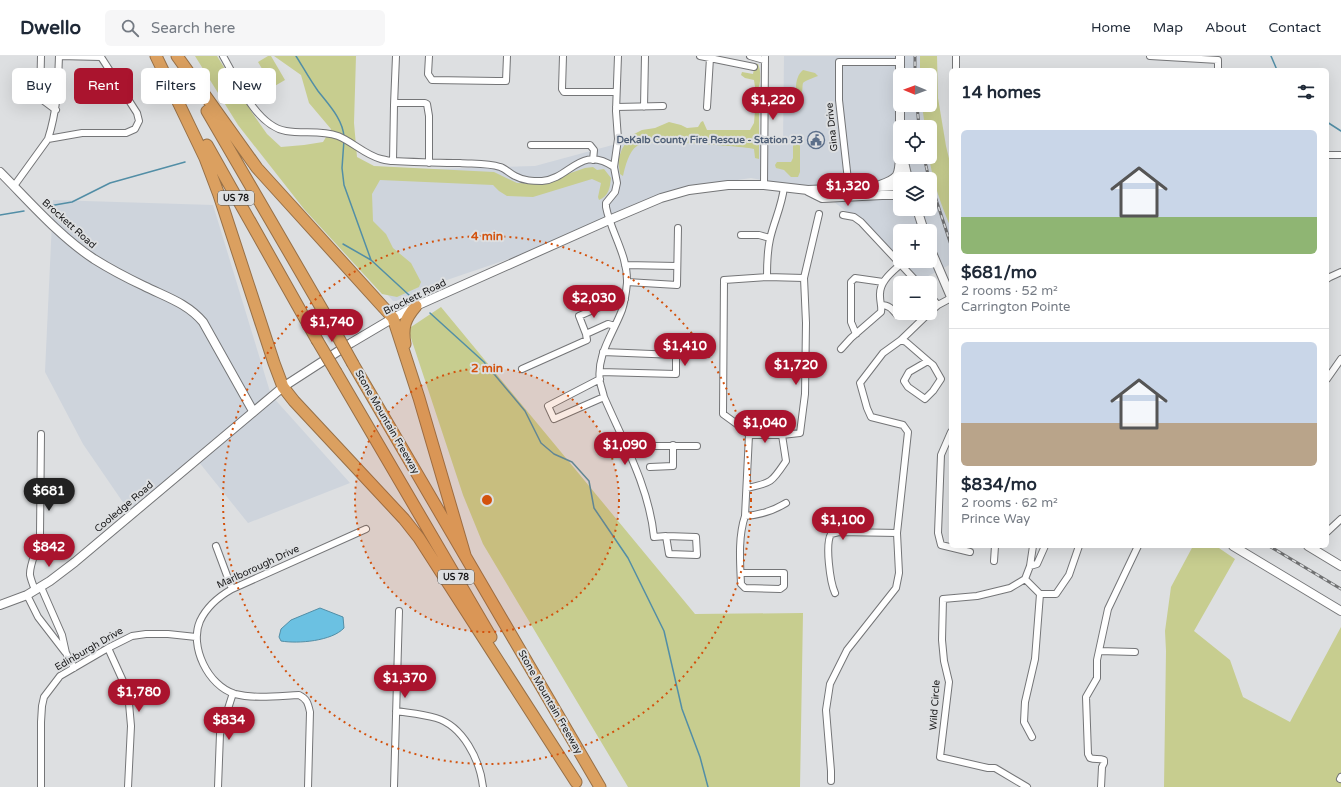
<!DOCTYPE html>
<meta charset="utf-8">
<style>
body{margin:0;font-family:"Varela Round",sans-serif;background:#f6f6f7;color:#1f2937;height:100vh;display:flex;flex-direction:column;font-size:15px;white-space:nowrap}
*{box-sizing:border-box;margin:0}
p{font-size:13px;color:#747a83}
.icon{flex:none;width:22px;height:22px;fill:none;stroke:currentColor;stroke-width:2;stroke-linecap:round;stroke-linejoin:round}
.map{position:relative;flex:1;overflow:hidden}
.details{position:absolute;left:949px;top:12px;width:380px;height:480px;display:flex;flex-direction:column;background:#fff;border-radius:6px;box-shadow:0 4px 16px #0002}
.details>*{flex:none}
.hud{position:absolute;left:12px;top:12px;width:380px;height:36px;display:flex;gap:8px}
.needle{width:26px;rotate:271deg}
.buttons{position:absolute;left:893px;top:12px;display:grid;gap:8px}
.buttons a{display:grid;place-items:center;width:44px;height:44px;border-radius:6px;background:#fff;box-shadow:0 4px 16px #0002;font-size:20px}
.price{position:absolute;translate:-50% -34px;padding:0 9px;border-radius:14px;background:#aa142e;color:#fff;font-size:13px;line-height:26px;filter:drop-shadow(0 1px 2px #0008)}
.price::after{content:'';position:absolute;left:50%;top:24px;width:12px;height:9px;margin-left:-6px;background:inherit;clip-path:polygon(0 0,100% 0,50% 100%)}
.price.current{background:#222;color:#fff}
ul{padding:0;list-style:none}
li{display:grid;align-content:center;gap:8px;height:212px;padding:0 12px}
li+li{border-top:1px solid #e0e1e3}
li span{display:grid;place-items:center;height:124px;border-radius:6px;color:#555}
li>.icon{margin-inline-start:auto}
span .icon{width:72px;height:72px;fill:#fffc;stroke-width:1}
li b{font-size:17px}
h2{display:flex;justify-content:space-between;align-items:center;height:48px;padding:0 12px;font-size:17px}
.tag{padding:0 14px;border-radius:6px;background:#fff;box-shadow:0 4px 16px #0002;font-size:14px;line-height:36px}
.tag.current{background:#aa142e;color:#fff}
header{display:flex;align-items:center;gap:24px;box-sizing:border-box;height:56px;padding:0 20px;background:#fff;border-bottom:1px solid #e0e1e3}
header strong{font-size:19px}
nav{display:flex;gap:22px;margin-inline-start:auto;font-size:14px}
.search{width:280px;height:36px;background:#f6f6f7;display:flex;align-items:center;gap:10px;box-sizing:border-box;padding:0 14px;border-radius:6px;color:#747a83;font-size:15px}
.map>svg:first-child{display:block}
</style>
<header>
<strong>Dwello</strong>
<div class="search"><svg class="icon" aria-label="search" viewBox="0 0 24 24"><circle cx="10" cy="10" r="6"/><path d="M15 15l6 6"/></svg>Search here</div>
<nav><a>Home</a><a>Map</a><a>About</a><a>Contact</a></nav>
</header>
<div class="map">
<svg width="1341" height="731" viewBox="0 0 1341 731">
<rect width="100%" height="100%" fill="#dddfe1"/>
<path fill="#ced4dc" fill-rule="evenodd" d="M784,0H927V19H900V49H929L951,169V208L915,227L872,175L821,136L751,122L690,131L552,188L441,226L396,245H393L322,161L373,115L535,110L642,81L783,86ZM900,71H930V101H900ZM900,123H930V153H900ZM900,175H930V205H900Z
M53,144L213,149L271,339L350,427L248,467L194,400L131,458L83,388L45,316Z"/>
<path fill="#c7cd8f" d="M195,0H217L253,58L267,78L281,91L304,89L323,86L331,73L309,47L301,19L274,0H356L354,67L357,101L374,110L494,116L517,127L539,128L585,112L593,111L597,114L604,113L611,122C610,131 609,140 599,144L598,141L601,127L592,123L533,141L507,140L499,135L493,129L380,124L372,138L373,165L386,178L393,192L411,207L421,226L419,231L397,241L382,238L304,153L238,69Z
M268,0H271L285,24L273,31L258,6Z
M920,0H937L938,42L946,90L951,111V172C941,149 933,126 929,101H930V71H925L922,49H930V19H920Z
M755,8H758C761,14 761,27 758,33L755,31L754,24L745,22L741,19L742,16L753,18Z
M803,14L815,17L818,20C815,21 804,25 803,27C802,31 803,35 801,40L797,41L794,47L788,44L776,46L769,42L768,38L770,35H778L796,32C796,25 798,18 803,14Z
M757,41L759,42V103L755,102L754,93L749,92C730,90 650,82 637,90C629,95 625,111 623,120L620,118L618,104L622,93L630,80L642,74L655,72L669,66L681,69L687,72L698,71L701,66L703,65L707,74H750L754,67L756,42Z
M799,78L800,81V116L798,121H791L784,114L776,112L775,109L777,106H791L793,102V90Z
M441,251L695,558L803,557L800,731H628L483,488L463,439L408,273Z
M1193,490H1216L1235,503L1194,575L1230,604L1243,641L1290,666L1341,571V731H1164L1166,595L1165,575L1171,531Z"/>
<path fill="#6bc1e2" stroke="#528ea6" d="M320,552L343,561L344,572C332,585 298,588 281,585L279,581L281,573L291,564Z"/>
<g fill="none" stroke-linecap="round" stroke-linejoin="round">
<path stroke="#528ea6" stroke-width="1.5" d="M296,0C303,11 310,24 318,35C328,48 343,63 344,81
M1271,0L1277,14
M1327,66L1341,75
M344,84L342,112L344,129L371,204L409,239
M49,150L72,146L110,127L185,106
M0,159L24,155
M343,188L371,204
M430,257L484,306L525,355L541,387L554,398L572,406L589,425L594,452L628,502L664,575L682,653L700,701L708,731"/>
<g stroke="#747577" stroke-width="8">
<path id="street" d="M41,0L40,42L56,54
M223,0C237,24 256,70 286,75C303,78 321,74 338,80C353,86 365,99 381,103C385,104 389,105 393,105C415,106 438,107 460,107C473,108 488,107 500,111C505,112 510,118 515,120C524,125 533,125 542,125C570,123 580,88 614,111
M429,0L428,18L432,24L497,25H506L507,0
M563,0L562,33L564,36H616
M618,0L616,55L618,83L614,111L617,127L615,136L606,147V151C611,177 628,199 627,227C626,237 625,245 622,254C613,278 596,299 600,326C601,331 603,336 604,341C624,387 649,431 654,481L666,480L669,498L697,499L696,481L666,480
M700,0L754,11
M750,0L764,4
M956,0V14
M1150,0L1218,4V14
M394,49L396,0
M616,51L663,50
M644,51L645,0
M707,51L710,2
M48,83C57,55 58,30 59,0
M531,89H590L594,94L593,104
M1327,99H1341
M393,105L394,49L396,47H425L427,48L429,60V107
M764,129L765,0
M14,130L48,83L82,77H126L135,73L139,65L137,57L101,1L59,0
M849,133L839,44V6H900
M843,159L854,161L861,166L918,227
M741,179H759L770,182
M625,209L677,210
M804,222L819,158
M1327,223L1330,221L1341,216
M627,226L677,229L678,172
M930,240L938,249
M881,249C889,249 892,253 897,259
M930,256L938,249L951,242
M615,270L608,268L586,278L579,260L618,243H625
M856,278L851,266V226L855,222L883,226
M901,284L906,286L928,305
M841,293L851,282L881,256C882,251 880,246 880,240C879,226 891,217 901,208
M928,305L933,309L941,323L933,335L925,343L908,331L904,325L909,316Z
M522,313L587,284L586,278
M600,316L676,318V299L603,296
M600,323L548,350L554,363L604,341
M1327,323L1341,303
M951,376L941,399L938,477L941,489L970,496
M749,379H782
M626,390H697
M650,411L673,410V389
M747,432C772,427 772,426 786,405L782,379L800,377L805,338L806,267L804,222L767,221
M745,460C760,459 773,455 786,447
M1327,476L1341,463
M216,490L232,533
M994,505L995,490
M1030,510L1037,508L1045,490
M741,517H784V530L780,533L745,532L741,528C740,506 738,481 745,460L749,379L745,374L723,358L724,224L767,221C767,209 767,196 770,183C774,165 782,150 784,131
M1025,523L1010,532L977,540L943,543L942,584L944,605L949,626L940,701L988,712H995L1027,731
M1025,523L1030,510L1033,490
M1025,523L1040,538
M41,531L62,579L66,597L74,612
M35,534C33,529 31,524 30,519C29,508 39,491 40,478L41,378
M835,537C830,526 825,488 831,478L839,476L897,477
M1040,538H1056L1069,519L1079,490
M27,539L38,561L65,596
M108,592L128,636L131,670L128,731
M1099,595L1135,596
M396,655C409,657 423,658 436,662C463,670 480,704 483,731
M1032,681L1024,666L1025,646L1035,603L1040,538
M1340,723L1341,721
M831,725V715L826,654L830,628L847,594L896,532L899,517L897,477L908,376L903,369L871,361L867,352L860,327L883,297L901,284L929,257
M41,731V666L42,650L44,641L60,620L108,592L132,580L146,578H168L196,581
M218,731L220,678L233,637
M308,731L310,656C308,647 307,643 299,639C278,640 255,643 235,638C208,630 189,590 200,565C207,550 218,541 232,533L366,473
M394,731L399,555
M1101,731L1102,711L1104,707V704C1099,702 1095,704 1090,702L1088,698L1086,641L1097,622V604L1108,553L1138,490"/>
</g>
<g stroke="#747577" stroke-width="10">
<path id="secondary" d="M900,0V71
M903,102L908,123
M0,116C29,145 59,180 94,203C110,213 127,222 144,230C166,241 187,247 203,266L253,355
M880,129C899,122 899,120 900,101
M808,135L822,142L882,139H900
M917,153L924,175
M930,192L951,241
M1233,490L1341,555
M1308,490L1341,510
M0,549L27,539L50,525L75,506L283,331L351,287L395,261L416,250L609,164L661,142L689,134L728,129H764L808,134L900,130"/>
</g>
<g stroke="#977047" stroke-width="13">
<path id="highway" d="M156,0L205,102L219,139L274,307L283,331L294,345L404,463L419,482L576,726
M177,0L257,112L393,262L419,342L465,499
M207,55L333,272
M207,89L317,284
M405,288C402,271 405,263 416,250
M353,308L600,731
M336,316L491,581"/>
</g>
<use href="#street" stroke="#fff" stroke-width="6"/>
<use href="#secondary" stroke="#fff" stroke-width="8"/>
<use href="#highway" stroke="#dba060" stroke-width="11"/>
<g stroke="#707172" stroke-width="3">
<path id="rail" d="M915,19V0
M917,49L919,71
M924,101L929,123
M930,125L951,189
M1269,490L1341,533"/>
</g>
<use href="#rail" stroke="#dddfe1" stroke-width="1.5" stroke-dasharray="4.5" stroke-linecap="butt"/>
<g stroke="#977047" stroke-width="13" stroke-linecap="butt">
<path id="highway-bridge" d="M333,272L353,308
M317,284L336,316"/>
</g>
<use href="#highway-bridge" stroke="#dba060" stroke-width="11"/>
</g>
<circle cx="487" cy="444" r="132" fill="#d3520d" fill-opacity=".12"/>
<g fill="none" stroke="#d3520d" stroke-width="2" stroke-dasharray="2 4">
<circle cx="487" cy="444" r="132"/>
<circle cx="487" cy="444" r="264"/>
</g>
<defs>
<g id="civic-ring" transform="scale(0.9)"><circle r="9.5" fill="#dddfe1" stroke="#5c6f8a" stroke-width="1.5"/><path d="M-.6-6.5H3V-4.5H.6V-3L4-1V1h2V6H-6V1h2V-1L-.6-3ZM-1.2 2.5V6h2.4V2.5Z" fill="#5c6f8a"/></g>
</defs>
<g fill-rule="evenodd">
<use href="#civic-ring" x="816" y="84"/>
</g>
<g text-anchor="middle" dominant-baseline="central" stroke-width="4" stroke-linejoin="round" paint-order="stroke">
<g fill="#dddfe1" stroke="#535455" stroke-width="1">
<rect x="218" y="135" width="36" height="14" rx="3"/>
<rect x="438" y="514" width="36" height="14" rx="3"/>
</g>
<g font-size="9" font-weight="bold" fill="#181819">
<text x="236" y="142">US 78</text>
<text x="456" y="521">US 78</text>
</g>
<g font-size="10" fill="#181819" stroke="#dddfe1">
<text transform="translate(832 71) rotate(-96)">Gina Drive</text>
<text transform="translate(69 168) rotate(42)">Brockett Road</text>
<text transform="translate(415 241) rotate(-26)">Brockett Road</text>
<text transform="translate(387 366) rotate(60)">Stone Mountain Freeway</text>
<text transform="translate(124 451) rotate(-40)">Cooledge Road</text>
<text transform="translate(258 511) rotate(-25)">Marlborough Drive</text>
<text transform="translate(89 593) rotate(-30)">Edinburgh Drive</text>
<text transform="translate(550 646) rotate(60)">Stone Mountain Freeway</text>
<text transform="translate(935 649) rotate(-86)">Wild Circle</text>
</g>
<g font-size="10" font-weight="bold" fill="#4e5e75" stroke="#dddfe1" text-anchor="end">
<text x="803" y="84">DeKalb County Fire Rescue - Station 23</text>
</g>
</g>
<circle cx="487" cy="444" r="6" fill="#d3520d" stroke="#dddfe1" stroke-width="2"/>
<g font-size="12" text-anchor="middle" font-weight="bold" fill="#d3520d" stroke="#dddfe1" stroke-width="4" stroke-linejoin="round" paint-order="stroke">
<text x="487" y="184">4 min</text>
<text x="487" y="316">2 min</text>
</g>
</svg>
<div class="buttons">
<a><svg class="needle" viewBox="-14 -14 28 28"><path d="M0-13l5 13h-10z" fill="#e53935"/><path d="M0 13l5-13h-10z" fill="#747a83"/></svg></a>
<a><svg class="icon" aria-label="locate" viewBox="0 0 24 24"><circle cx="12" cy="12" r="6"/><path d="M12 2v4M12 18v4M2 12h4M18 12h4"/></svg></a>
<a><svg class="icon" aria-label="layers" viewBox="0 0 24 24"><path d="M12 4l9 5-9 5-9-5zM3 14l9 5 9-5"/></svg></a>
<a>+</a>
<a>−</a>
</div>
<b class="price" style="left:773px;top:65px">$1,220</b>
<b class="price" style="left:848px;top:151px">$1,320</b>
<b class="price" style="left:594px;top:263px">$2,030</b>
<b class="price" style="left:332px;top:287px">$1,740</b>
<b class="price" style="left:685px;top:311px">$1,410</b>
<b class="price" style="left:796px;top:330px">$1,720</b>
<b class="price" style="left:765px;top:388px">$1,040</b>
<b class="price" style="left:625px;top:410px">$1,090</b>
<b class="price current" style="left:49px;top:456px">$681</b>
<b class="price" style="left:843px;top:485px">$1,100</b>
<b class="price" style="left:49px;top:512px">$842</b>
<b class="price" style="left:405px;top:643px">$1,370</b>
<b class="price" style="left:139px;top:657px">$1,780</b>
<b class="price" style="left:229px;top:685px">$834</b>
<div class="hud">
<a class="tag">Buy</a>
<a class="tag current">Rent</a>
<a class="tag">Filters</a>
<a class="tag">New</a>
</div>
<section class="details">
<h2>14 homes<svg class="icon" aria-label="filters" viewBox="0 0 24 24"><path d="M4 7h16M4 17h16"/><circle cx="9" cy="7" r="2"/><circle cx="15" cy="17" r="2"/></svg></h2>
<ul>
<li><span style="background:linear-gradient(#c9d6e8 70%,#8fb573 0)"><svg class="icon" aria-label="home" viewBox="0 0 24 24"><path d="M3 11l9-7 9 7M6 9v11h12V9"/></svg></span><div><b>$681/mo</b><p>2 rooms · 52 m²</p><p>Carrington Pointe</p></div></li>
<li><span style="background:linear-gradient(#c9d6e8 65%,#b9a48a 0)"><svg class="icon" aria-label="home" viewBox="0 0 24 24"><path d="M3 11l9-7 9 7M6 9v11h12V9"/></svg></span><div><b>$834/mo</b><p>2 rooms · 62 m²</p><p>Prince Way</p></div></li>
</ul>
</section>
</div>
